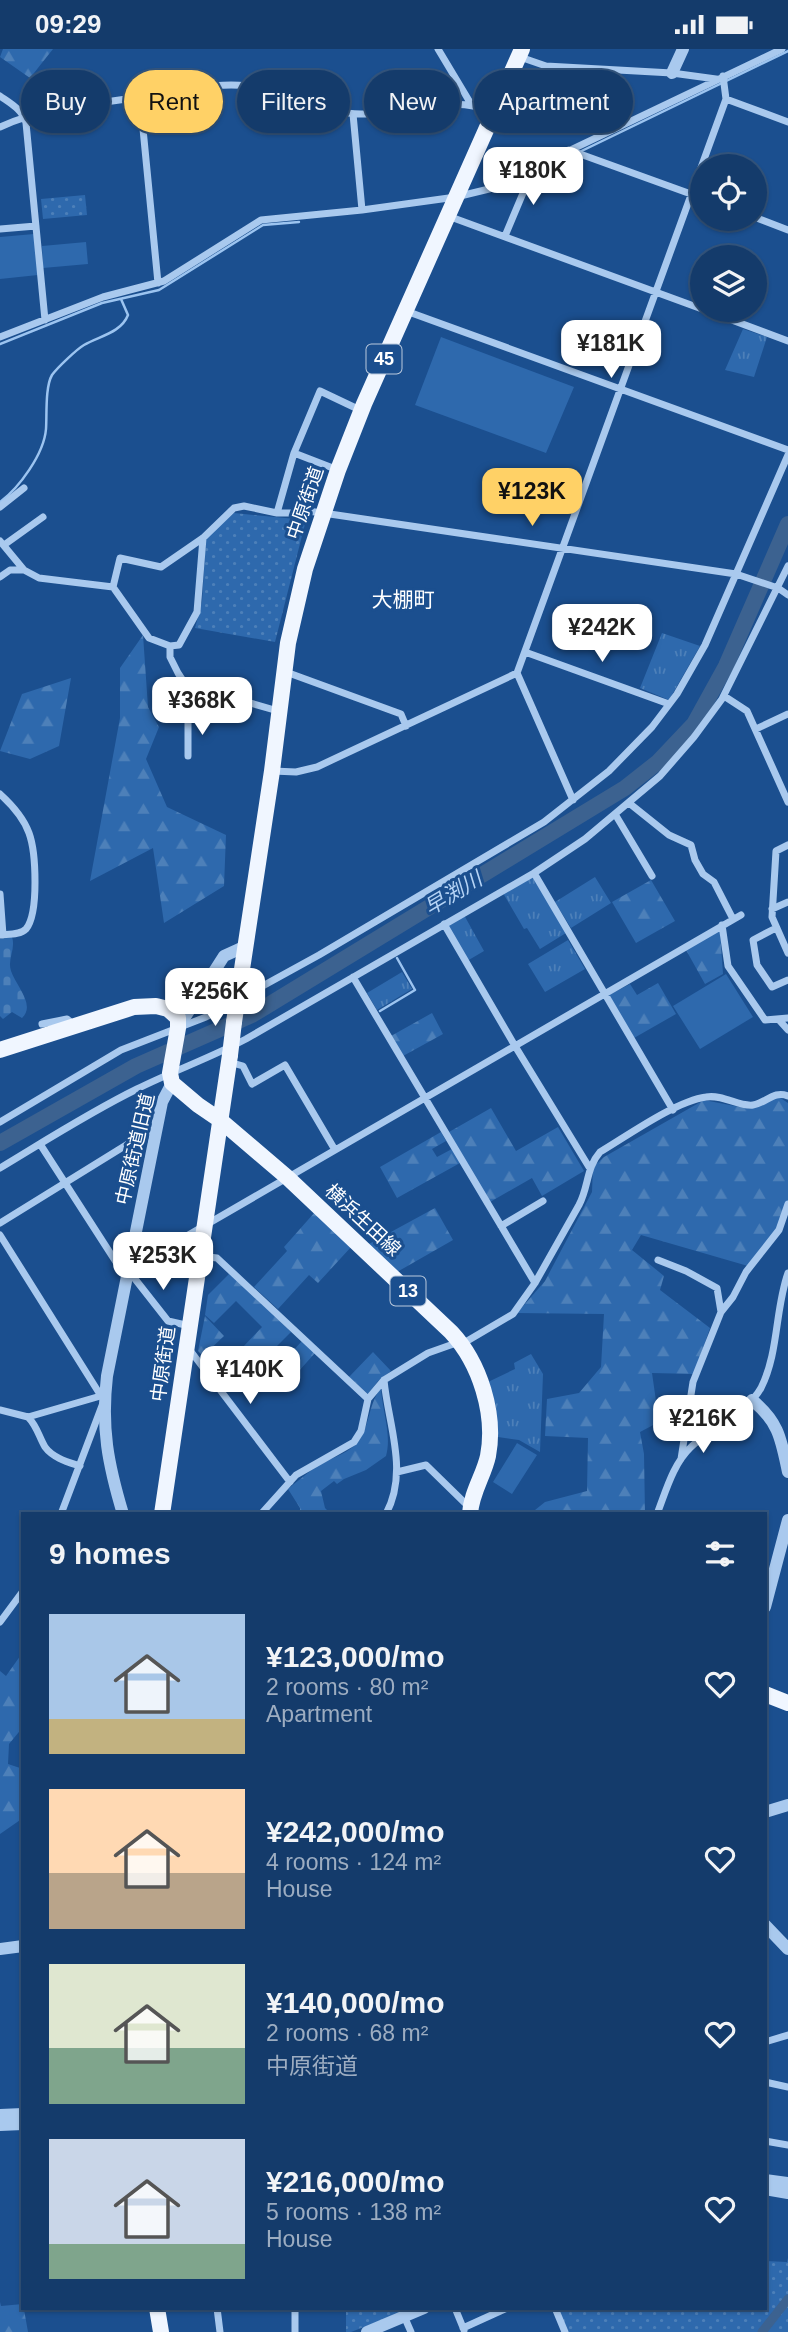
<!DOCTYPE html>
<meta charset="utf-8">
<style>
body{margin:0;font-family:Helvetica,"Noto Sans JP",sans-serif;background:#1d4271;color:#f1f3f6;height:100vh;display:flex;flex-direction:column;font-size:26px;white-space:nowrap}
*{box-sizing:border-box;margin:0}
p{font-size:23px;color:#9dadc1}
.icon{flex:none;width:38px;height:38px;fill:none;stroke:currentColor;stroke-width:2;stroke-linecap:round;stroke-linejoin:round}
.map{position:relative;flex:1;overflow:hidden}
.details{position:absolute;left:21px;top:1463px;width:746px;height:798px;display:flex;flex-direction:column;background:#143b6b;border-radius:0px;box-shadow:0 2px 5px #0004,0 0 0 2px #33557e}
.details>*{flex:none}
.top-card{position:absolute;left:21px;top:21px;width:747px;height:63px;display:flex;gap:14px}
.tools{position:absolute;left:690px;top:105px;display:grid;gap:14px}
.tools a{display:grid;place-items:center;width:77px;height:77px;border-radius:50%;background:#143b6b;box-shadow:0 2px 5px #0004,0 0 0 2px #33557e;font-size:35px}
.price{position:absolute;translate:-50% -60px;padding:0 16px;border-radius:14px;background:#fff;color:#222;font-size:23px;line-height:46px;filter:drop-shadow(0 2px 4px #0008)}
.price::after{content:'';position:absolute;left:50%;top:42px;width:21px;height:16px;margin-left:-10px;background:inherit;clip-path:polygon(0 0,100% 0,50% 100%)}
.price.on{background:#ffd166;color:#111}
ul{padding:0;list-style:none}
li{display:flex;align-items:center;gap:21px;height:175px;padding:0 28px}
li span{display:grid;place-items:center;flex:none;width:196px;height:140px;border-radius:0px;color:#555}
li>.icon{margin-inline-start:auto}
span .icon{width:84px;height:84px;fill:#fffc;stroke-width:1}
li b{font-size:30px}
h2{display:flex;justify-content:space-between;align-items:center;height:84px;padding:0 28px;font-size:30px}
.pill{padding:0 24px;border-radius:32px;background:#143b6b;box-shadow:0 2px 5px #0004,0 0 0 2px #33557e;font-size:24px;line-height:63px}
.pill.on{background:#ffd166;color:#111}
.status{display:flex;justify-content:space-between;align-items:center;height:49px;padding:0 35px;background:#143b6b;direction:ltr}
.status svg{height:19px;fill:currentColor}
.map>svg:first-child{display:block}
</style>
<div class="status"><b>09:29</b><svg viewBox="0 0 49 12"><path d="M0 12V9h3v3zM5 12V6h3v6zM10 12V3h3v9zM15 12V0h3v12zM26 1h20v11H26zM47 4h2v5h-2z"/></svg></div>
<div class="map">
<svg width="788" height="2283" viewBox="0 0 788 2283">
<defs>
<pattern id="grass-tufts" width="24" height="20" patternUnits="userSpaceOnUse" patternTransform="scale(1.75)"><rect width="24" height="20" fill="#2e69ad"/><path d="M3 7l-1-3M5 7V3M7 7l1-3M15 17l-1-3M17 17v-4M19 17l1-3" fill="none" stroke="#4d80b9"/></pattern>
<pattern id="forest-firs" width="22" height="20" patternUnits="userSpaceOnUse" patternTransform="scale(1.75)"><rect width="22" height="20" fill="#2e69ad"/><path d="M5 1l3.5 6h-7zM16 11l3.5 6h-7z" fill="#4d80b9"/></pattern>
<pattern id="cemetery-stones" width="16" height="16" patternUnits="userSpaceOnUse" patternTransform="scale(1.75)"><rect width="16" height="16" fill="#2e69ad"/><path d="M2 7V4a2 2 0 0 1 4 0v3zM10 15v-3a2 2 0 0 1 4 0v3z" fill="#4d80b9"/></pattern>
<pattern id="park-dots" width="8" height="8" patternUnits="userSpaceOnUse" patternTransform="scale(1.75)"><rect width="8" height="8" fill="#2e69ad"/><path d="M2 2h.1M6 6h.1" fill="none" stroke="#4d80b9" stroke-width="1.8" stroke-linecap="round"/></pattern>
</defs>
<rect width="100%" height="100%" fill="#1b4f8f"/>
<path fill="url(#grass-tufts)" d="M743,280L767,288L754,328L725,321Z
M662,584L700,597L669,651L640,639Z
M532,826L566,884L540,900L527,879L524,880L503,844Z
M595,828L611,854L571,879L555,853Z
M464,866L484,902L467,912L447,876Z
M568,891L585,920L545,943L528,915Z
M402,923L412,940L377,961L367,944Z
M531,1305L543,1325L540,1403L519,1391L498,1388L496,1360L488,1333L515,1320L514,1314Z"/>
<path fill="url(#forest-firs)" d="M3,0H53L30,29L0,8Z
M143,586L148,658L159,678L146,710L167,758L226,786L224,837L164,874L153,799L90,832L120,669V619Z
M71,629L59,697L30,710L0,702L22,645Z
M651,831L675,872L636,894L612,853Z
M720,881L723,925L705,935L686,901Z
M658,934L676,965L634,989L609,946L630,935L637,946Z
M432,964L443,985L403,1007L391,987Z
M779,1048L788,1054V1151L777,1179L748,1217L641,1186L632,1201L664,1227L660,1241L710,1279L694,1325L652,1324L659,1373L640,1383L644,1405L645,1465H530L545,1453L587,1442L588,1389L545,1387L547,1350L579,1344L601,1318L604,1265L517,1264L545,1232L592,1143L593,1118L604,1108L704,1051L750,1060Z
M491,1059L516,1102L558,1078L584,1122L542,1147L532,1129L490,1153L449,1083Z
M441,1083L446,1092L432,1100L437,1108L452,1100L460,1114L397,1149L380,1118Z
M435,1159L453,1191L397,1223L367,1196Z
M315,1163L352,1197L318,1234L309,1226L278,1260L254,1238L287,1202L284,1198Z
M230,1224L291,1283L260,1314L243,1298L262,1278L236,1252L214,1274L205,1266L208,1246Z
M205,1267L224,1287L203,1307L198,1302Z
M302,1292L315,1304L281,1342L267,1330Z
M373,1303L391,1322L378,1332L368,1345L349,1328Z
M381,1339C382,1361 392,1386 386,1407L366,1421L344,1430L337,1435L334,1432L321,1442L325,1459L331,1465H300V1459L288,1440C298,1432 308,1423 319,1416C333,1408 351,1404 360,1390C370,1374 369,1354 381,1339Z
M23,1603V1678L9,1695L8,1715L23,1720V1769L0,1785V1622L6,1627Z
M0,2253L1,2257L23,2255L28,2283H0Z"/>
<path fill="url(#cemetery-stones)" d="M12,888C16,900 7,910 11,922C16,937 36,956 22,969L12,963L3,970L0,967V890Z"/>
<path fill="url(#park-dots)" d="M85,146L87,166L43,170L41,150Z
M234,464L306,471L275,593L195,579L202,553L206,489Z
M788,2209V2283H568L557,2259H765V2212L787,2213Z
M346,2259H413L351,2283H346Z"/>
<path fill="#2e69ad" d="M34,185L38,226L0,230V188Z
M86,193L88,215L43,219L42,197Z
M441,288L574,338L546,404L415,356Z
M726,925L753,968L700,1000L673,957Z
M517,1394L537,1406L512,1445L493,1433Z"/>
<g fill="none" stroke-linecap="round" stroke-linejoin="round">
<path stroke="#9cc4f0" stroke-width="2.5" d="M532,126L788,2
M0,295L102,254L159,241L263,176L299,173
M0,453C19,439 44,405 46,380C47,366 45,338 52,326C57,319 77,300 84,296C99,287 121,284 128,266L121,250
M380,962L415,941L397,909"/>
<path stroke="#3c6290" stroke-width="9" d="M762,2283L788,2250"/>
<path stroke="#3c6290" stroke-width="16" d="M0,1094L136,1017L252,966L625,739L658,713L694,675L726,617L788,475"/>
<path stroke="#a9c9ee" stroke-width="7" d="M438,0L471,55
M520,8L546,17L672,24L716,30
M0,47C10,54 23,61 26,74L45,271
M140,49L158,234
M726,50L788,73
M353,65L362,161
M0,78C44,57 113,53 162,45C189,41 220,33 247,37C282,42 327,65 361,65C402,66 457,43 492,64
M569,101L702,149
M448,167L702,260
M754,168L788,181
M0,180L36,177
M505,187L534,118
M705,261L788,292
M406,262L788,401
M0,288L103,248L164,232L261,171L362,161L456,148L489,140L782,0
M294,404L338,421
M0,458L24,439
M277,464L294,404L320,342L360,361
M203,489L197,563L179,596L170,597V608L178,624L202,661L240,651L278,662
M0,492L24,521L39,529L113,538L149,589L170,597
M4,496L43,468
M0,528L10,521H24
M113,538L120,509L161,518L203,489L234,459L244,457L277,464H294L299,461L323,464L736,525L778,539L788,546
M525,603L669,655
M286,623L401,665L406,677
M724,647L747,662L788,753
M756,680L788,665
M188,707V667L202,661
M273,722L296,723L317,718L517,624
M0,745C11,755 24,770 29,784C36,803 39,864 26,880C20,886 8,885 0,886
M573,751L517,624L726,50L723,27
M629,754L669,786L691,796L695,811L703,825L714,833L733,870
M615,765L652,827
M788,796L776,802L772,868L788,904
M0,845L3,886
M772,860L788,853
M444,875L515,997L589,1118
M722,876L728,917L765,971L788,969
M776,879L753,891L757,916L772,938L788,931
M353,928L535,1234
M779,971L788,981
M42,975L67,970L74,976
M229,1013L243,1017L252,1035L285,1016L335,1101
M673,1061L534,824L585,790L660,727L694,688L722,650L788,517
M0,1073L121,1001L206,968L319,906L544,773L609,722L652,678L677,645L705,596L788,406
M40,1095L125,1227
M0,1119C45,1092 90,1063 137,1040C173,1022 210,1009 246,990L534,824
M0,1174L157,1077
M501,1177L543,1152
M0,1186L101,1347
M201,1207L217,1209L368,1350
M658,1211L686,1222L717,1239L721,1263
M190,1277L168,1272L128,1221L741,866
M462,1295L513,1265L535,1234L579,1156C589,1137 586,1119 600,1103C627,1087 676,1052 706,1048C723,1045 739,1058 753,1056C766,1054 774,1041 788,1047
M189,1300L290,1433
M384,1331C388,1375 409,1422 386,1465
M0,1361L28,1368L104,1346
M28,1368C37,1377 39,1388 45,1398C53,1409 68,1413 80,1417
M681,1410L693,1333L721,1263L733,1248L746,1223L779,1181L788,1155
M397,1423L426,1416L469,1458
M61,1465L103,1354
M261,1465L296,1426L354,1393L361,1382L368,1350L384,1331L428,1304L459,1293
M657,1465C666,1442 673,1415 691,1398C710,1379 748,1363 761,1339C779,1303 775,1260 788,1224
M0,1573L23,1542
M765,1993L788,1986
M765,2033L788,2038
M765,2092L788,2096
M217,2259L220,2283
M295,2259V2283
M455,2259L464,2281
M555,2259L565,2283
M404,2267L411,2283
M463,2279L507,2259"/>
<path stroke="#a9c9ee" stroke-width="12" d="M672,24L683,0
M178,979L224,907L246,897
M752,1351C779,1373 781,1390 788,1423
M123,1465C108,1415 101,1379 107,1327L162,1053L172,1034
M765,1558L788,1471
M765,1763L788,1756
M765,1876L788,1900
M0,1900L23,1897
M0,2066L23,2065
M0,2076L23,2075
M765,2131L788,2134
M765,2140L788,2144
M367,2283L424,2259"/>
<path stroke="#f0f6ff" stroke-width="16" d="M234,973L272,722L288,594L305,520L338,421L364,355L522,0
M0,1001L134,958L156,957L168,960L178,969V979L170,1024L172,1034L198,1056L220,1071L288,1129L451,1283C480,1314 496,1365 488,1407C484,1426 471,1444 470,1465
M162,1465L230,1006
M765,1645L788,1654
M157,2259L161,2283"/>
<path stroke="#f0f6ff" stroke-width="16" d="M230,1006L234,973"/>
</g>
<g text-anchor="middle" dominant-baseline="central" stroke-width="6" stroke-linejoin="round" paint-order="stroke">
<g fill="#1b4f8f" stroke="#bbcadd" stroke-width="2">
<rect x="366.5" y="295.5" width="35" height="29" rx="5"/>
<rect x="390.5" y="1227.5" width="35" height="29" rx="5"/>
</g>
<g font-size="18" font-weight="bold" fill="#fff">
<text x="384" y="310">45</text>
<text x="408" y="1242">13</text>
</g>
<g font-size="19" fill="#fff" stroke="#1b4f8f">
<text transform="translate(305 454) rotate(-71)">中原街道</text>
<text transform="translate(135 1100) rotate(-77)">中原街道旧道</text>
<text transform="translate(363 1171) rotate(43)">横浜生田線</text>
<text transform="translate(163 1315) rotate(-82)">中原街道</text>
</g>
<g font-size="21" fill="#fff" stroke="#1b4f8f">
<text x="403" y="550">大棚町</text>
</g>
<g font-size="21" font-style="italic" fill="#b5d3f5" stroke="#1b4f8f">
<text transform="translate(453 844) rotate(-31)">早渕川</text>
</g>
</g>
</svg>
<div class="tools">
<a><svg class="icon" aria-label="locate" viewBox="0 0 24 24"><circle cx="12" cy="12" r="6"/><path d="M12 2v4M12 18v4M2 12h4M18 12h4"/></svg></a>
<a><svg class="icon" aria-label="layers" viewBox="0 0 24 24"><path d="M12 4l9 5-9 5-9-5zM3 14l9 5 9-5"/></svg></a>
</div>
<b class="price" style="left:533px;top:158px">¥180K</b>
<b class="price" style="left:611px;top:331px">¥181K</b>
<b class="price on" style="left:532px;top:479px">¥123K</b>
<b class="price" style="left:602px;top:615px">¥242K</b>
<b class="price" style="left:202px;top:688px">¥368K</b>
<b class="price" style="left:215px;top:979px">¥256K</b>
<b class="price" style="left:163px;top:1243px">¥253K</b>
<b class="price" style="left:250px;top:1357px">¥140K</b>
<b class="price" style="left:703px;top:1406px">¥216K</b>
<div class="top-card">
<a class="pill">Buy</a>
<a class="pill on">Rent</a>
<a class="pill">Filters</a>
<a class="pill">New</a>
<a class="pill">Apartment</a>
</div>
<section class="details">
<h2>9 homes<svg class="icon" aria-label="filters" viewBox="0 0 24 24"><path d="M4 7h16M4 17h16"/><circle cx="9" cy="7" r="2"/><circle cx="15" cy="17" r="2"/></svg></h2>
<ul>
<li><span style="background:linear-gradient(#a9c7e8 75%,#c2b280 0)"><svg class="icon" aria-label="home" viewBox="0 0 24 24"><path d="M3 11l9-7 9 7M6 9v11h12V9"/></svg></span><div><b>¥123,000/mo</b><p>2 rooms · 80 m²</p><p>Apartment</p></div><svg class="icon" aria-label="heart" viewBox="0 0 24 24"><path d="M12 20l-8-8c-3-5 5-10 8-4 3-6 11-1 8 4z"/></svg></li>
<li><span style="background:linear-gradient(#ffd9b3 60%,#b9a48a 0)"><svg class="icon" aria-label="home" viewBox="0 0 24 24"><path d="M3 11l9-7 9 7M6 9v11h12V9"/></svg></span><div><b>¥242,000/mo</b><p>4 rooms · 124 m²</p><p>House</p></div><svg class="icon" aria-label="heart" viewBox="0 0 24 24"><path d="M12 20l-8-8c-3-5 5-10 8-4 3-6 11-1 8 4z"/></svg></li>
<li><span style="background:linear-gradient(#dfe7d0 60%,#7fa58c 0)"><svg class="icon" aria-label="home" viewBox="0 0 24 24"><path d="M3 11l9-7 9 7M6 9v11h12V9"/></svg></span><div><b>¥140,000/mo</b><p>2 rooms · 68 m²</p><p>中原街道</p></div><svg class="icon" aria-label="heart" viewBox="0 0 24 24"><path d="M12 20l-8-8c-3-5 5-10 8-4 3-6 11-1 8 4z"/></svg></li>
<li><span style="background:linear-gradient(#c9d6e8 75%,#7fa58c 0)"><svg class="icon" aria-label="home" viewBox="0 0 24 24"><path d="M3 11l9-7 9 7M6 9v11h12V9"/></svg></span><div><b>¥216,000/mo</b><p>5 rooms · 138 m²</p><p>House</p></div><svg class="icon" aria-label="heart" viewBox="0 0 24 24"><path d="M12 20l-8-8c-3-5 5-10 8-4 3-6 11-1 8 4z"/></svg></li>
</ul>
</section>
</div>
